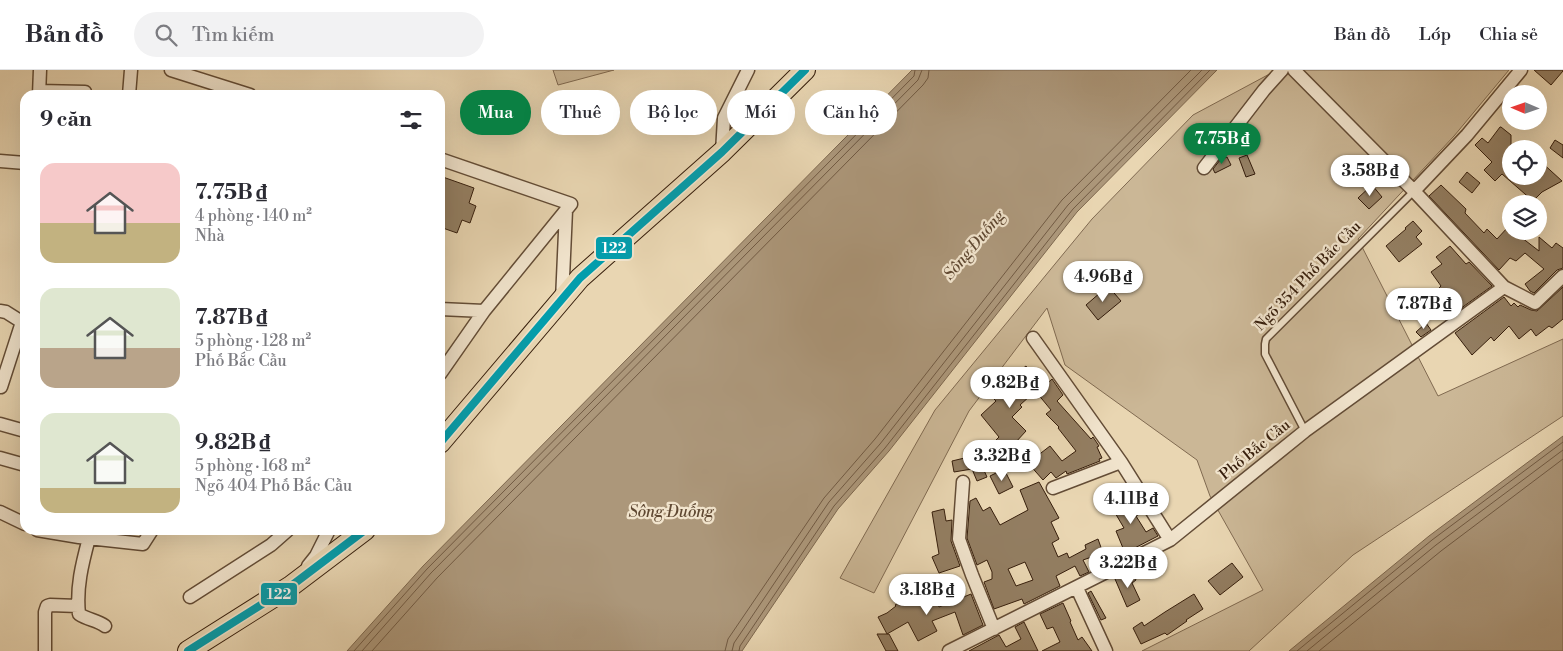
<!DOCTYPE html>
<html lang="vi">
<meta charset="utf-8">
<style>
body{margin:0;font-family:"Libre Bodoni",serif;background:#f2f2f3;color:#2b2b33;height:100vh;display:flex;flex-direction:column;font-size:19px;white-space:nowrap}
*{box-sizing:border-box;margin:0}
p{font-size:16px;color:#7c7c81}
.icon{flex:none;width:28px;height:28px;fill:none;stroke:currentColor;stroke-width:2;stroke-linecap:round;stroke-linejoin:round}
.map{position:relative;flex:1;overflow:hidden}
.side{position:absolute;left:20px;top:20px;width:425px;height:445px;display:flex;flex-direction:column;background:#fff;border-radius:15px;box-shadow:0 5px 20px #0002}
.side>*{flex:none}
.hud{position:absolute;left:460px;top:20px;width:475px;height:45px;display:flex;gap:10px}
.needle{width:32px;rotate:272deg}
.fabs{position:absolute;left:1502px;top:15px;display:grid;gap:10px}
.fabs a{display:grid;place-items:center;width:45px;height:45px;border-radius:50%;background:#fff;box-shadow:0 5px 20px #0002;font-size:25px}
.price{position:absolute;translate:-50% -42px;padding:0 11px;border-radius:18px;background:#fff;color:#222;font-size:16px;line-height:32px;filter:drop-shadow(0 1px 2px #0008)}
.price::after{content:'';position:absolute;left:50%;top:30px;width:15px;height:11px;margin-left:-8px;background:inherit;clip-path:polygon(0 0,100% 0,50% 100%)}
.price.current{background:#0b8043;color:#fff}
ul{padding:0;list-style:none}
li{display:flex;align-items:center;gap:15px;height:125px;padding:0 20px}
li span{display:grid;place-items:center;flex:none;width:140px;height:100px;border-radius:15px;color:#555}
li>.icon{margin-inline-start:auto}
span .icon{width:60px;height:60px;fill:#fffc;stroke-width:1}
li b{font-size:21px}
h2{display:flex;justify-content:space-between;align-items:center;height:60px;padding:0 20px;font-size:21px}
.pill{padding:0 18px;border-radius:22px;background:#fff;box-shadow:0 5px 20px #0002;font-size:18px;line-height:45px}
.pill.current{background:#0b8043;color:#fff}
header{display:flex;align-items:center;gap:30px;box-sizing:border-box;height:70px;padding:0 25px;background:#fff;border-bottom:1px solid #e1e1e2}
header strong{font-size:24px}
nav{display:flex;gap:28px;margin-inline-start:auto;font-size:18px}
.search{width:350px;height:45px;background:#f2f2f3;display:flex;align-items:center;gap:12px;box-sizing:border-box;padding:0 18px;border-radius:28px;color:#7c7c81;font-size:19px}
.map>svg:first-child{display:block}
</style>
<header>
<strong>Bản đồ</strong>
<div class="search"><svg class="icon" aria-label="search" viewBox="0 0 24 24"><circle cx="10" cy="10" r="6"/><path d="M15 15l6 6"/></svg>Tìm kiếm</div>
<nav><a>Bản đồ</a><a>Lớp</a><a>Chia sẻ</a></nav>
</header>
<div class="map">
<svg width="1563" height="581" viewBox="0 0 1563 581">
<rect width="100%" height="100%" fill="#e9d6b2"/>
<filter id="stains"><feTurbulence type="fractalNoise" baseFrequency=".004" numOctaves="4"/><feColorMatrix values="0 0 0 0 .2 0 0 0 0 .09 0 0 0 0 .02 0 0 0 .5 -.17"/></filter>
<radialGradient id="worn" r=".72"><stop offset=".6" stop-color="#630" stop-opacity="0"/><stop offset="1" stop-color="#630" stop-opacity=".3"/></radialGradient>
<path fill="#cbb796" stroke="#806a51" d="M553,0H614L558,15Z
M1277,0H1509L1454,66L1358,169L1438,326L1563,269V346L1353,485L1249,581H1142L1263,520L1210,426L1197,390L1065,295L1047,238L969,341L874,523L840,508L935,340L1092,149L1193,45Z"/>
<path fill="#ac977a" stroke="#7d674e" d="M912,0H1217L1077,142L889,381L838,439L742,581H347L423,496Z
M1563,366V581H1289L1429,466Z"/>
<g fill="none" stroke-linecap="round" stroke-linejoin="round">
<path stroke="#715a43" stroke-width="1" d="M354,581L427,499L914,6L915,0
M362,581L431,503L918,10L922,0
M372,581L437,508L923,15L928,8L929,0
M725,581L728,569L824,428L875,369L1062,130L1191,0
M732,581L734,573L829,432L880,374L1068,135L1202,0
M739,581L740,576L834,436L885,378L1073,139L1210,0
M1297,581L1432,470L1563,372
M1307,581L1436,475L1563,380
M1319,581L1441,481L1563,389"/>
</g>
<path fill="#937e62" stroke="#361e0c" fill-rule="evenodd" d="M1534,0H1563V1L1551,15Z
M1500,57H1501L1511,65V106H1539V90L1562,111L1542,122L1533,131L1502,104L1495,111L1484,100L1492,92L1475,75L1482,68L1488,73Z
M1555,70L1563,75V88L1550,78Z
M1247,85L1255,104L1246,107L1239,88Z
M1227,87L1231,95L1215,103L1213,99L1220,90Z
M1467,102L1480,113L1472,123L1459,112Z
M440,106L474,118L469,133L476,136L470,153L462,150L457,163L440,157Z
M1372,115L1382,127L1369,139L1358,128Z
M1441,115L1466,139L1465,143L1484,163L1487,159L1497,169L1508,157L1511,161H1513L1539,181V167L1552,178L1556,173L1563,178V198L1557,200L1534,223L1530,221L1525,214L1544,199L1525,183L1516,191L1510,188L1499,200L1429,126Z
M1413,151L1422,161L1416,167L1422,174L1399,192L1386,176L1406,159L1405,158Z
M1450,176L1466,194L1469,192L1492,216L1453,244L1434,223L1441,216L1431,202L1442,194L1436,187Z
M1108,216L1121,231L1098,250L1086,235Z
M1563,217V249L1552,258L1549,256L1536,266L1531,259L1519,269L1509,256L1494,271L1491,267L1472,285L1455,263L1504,227L1511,236L1514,233L1518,237L1520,235L1531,240L1537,241Z
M1426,253L1431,260L1421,267L1416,262Z
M1026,296L1041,316L1020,335L1022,337L1012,347L1026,361L1004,385L993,373L999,367L981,345L996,331L993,328L1015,308L1013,306Z
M1052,309L1063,325L1057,331L1091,369L1093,367L1099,376L1097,377L1102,388L1099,389L1100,391L1067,404L1066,401L1056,408L1051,402L1043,410L1028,393L1050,376L1062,391L1076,381L1058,358L1059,357L1046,344L1051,340L1037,323Z
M977,385L987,407L977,411L972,399L954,402L952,391Z
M1004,399L1013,417L999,424L990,406Z
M1039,412L1059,448L1051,452L1059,469L1052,473L1058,487L1067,483L1069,488L1086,479L1085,475L1098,469L1103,483L1083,490L1089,502L1080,506L1075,496L1056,506L1060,516L1024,534L1022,529L994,539L984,512L992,509V502L987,490L977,495L967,468L970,431L976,428L983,441L990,437L1000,455L1028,440L1020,420ZM1025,492L1033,510L1016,516L1008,499Z
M1130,426L1135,435L1137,433L1143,442L1136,446L1146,462L1153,458L1158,466L1125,483L1116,461L1124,458L1111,436Z
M944,439L946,451L952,450L951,471L960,496L939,503L932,487L939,484L932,442Z
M1232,493L1243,507L1220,525L1208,511Z
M1132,501L1136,510L1132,513L1140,530L1127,537L1115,509Z
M926,517L929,521L932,520L939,537L971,524L983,555L963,565L955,542L932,551L937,561L918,571L908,552L887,564H889L898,581H886L877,564H887L878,547L887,543L896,536L895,535Z
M1091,521L1106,548L1101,550L1088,523Z
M1194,524L1203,539L1186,550L1187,551L1167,565L1165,563L1141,574L1133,558L1142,552L1144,556L1165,542Z
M1063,533L1071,551L1070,552L1078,570L1082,567L1092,581H1042L1060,572L1053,557L1047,559L1040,544Z
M1024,552L1038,581H969L999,565L1006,577L1021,569L1015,557Z"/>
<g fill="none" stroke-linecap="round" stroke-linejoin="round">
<g stroke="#634c36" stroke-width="9">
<path id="service" d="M1305,361L1265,284V274L1266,269L1414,121"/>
</g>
<g stroke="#634c36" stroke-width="15">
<path id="minor" d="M171,0L250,25
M1294,0L1414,121L1504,217
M39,21L85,22
M39,25L40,0
M129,25L131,0
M722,82L724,48L748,0
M440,89L571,134L484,241L440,304
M0,91L25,93
M1204,98L1264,20L1282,0
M1414,121L1467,65L1521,0
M562,230L566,140
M440,239L484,241
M0,241L6,242L25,254
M1033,268L1121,392L1170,470
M1,317L22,252
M0,354L25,361
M0,388L25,395
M963,412L959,469L972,505L994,559
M1053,418L1121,392
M0,442L25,454
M37,460L79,467L143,474L152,460
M89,468C82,494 76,518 79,544C88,550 97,550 105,556
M308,496L316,486L329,460
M1077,518L1106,581
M190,527L271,475L288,460
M45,581V542L47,536L50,535L78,536
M949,581L1170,470L1305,361L1504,217L1535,233L1563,206"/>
</g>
<g stroke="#361e0c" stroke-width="22">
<path id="primary" d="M440,373L580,208L722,82L805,0
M188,581L291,516L365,460"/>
</g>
<use href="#service" stroke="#f1e4cd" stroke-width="6"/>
<use href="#minor" stroke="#f1e4cd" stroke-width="12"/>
<use href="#primary" stroke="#e9d6b2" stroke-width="20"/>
<g stroke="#f1e4cd" stroke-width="11">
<path id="bus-1" d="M440,373L580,208L722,82L805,0
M188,581L291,516L365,460"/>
</g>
<use href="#bus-1" stroke="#039dac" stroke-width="8"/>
</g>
<g text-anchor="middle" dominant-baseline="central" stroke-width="4.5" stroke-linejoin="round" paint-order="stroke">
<g font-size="15" fill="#361e0c" stroke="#f1e4cd">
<text transform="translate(1308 206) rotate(-46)">Ngõ 354 Phố Bắc Cầu</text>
<text transform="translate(1255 380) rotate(-39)">Phố Bắc Cầu</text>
</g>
<g font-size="16" font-style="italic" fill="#5f4832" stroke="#f1e4cd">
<text transform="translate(974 175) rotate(-50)">Sông Đuống</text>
<text x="671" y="442">Sông Đuống</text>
</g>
</g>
<g stroke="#f1e4cd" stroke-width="2">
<rect x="595" y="166" width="38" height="24" rx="5" fill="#039dac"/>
<rect x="260" y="512" width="38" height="24" rx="5" fill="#039dac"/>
</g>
<g font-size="14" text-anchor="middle" font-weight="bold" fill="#fff">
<text x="614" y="183">122</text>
<text x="279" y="529">122</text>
</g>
<rect width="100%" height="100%" filter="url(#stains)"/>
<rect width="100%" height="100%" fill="url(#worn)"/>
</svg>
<div class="fabs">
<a><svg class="needle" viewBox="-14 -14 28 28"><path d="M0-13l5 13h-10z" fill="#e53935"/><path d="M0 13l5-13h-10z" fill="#7c7c81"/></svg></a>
<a><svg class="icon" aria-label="locate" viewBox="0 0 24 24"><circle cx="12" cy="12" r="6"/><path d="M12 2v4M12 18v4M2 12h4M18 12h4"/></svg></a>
<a><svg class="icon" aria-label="layers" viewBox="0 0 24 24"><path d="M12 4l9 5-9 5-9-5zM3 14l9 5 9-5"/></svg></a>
</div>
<b class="price current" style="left:1222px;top:95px">7.75B ₫</b>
<b class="price" style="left:1370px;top:127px">3.58B ₫</b>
<b class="price" style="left:1103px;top:233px">4.96B ₫</b>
<b class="price" style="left:1424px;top:260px">7.87B ₫</b>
<b class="price" style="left:1010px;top:339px">9.82B ₫</b>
<b class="price" style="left:1002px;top:412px">3.32B ₫</b>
<b class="price" style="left:1131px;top:455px">4.11B ₫</b>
<b class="price" style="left:1128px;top:519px">3.22B ₫</b>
<b class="price" style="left:927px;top:546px">3.18B ₫</b>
<div class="hud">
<a class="pill current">Mua</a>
<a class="pill">Thuê</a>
<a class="pill">Bộ lọc</a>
<a class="pill">Mới</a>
<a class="pill">Căn hộ</a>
</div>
<section class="side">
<h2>9 căn<svg class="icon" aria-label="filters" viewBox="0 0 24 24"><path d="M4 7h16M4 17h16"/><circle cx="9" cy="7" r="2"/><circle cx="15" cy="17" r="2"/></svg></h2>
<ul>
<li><span style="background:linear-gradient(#f6c9c9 60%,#c2b280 0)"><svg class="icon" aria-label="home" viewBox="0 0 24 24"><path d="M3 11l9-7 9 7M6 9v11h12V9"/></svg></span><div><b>7.75B ₫</b><p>4 phòng · 140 m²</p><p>Nhà</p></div></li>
<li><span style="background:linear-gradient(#dfe7d0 60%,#b9a48a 0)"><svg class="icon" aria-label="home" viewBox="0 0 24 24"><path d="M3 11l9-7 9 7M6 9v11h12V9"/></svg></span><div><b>7.87B ₫</b><p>5 phòng · 128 m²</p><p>Phố Bắc Cầu</p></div></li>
<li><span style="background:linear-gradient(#dfe7d0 75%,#c2b280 0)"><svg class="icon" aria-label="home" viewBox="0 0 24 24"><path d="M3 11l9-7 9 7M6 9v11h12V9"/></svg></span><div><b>9.82B ₫</b><p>5 phòng · 168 m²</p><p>Ngõ 404 Phố Bắc Cầu</p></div></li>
</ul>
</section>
</div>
